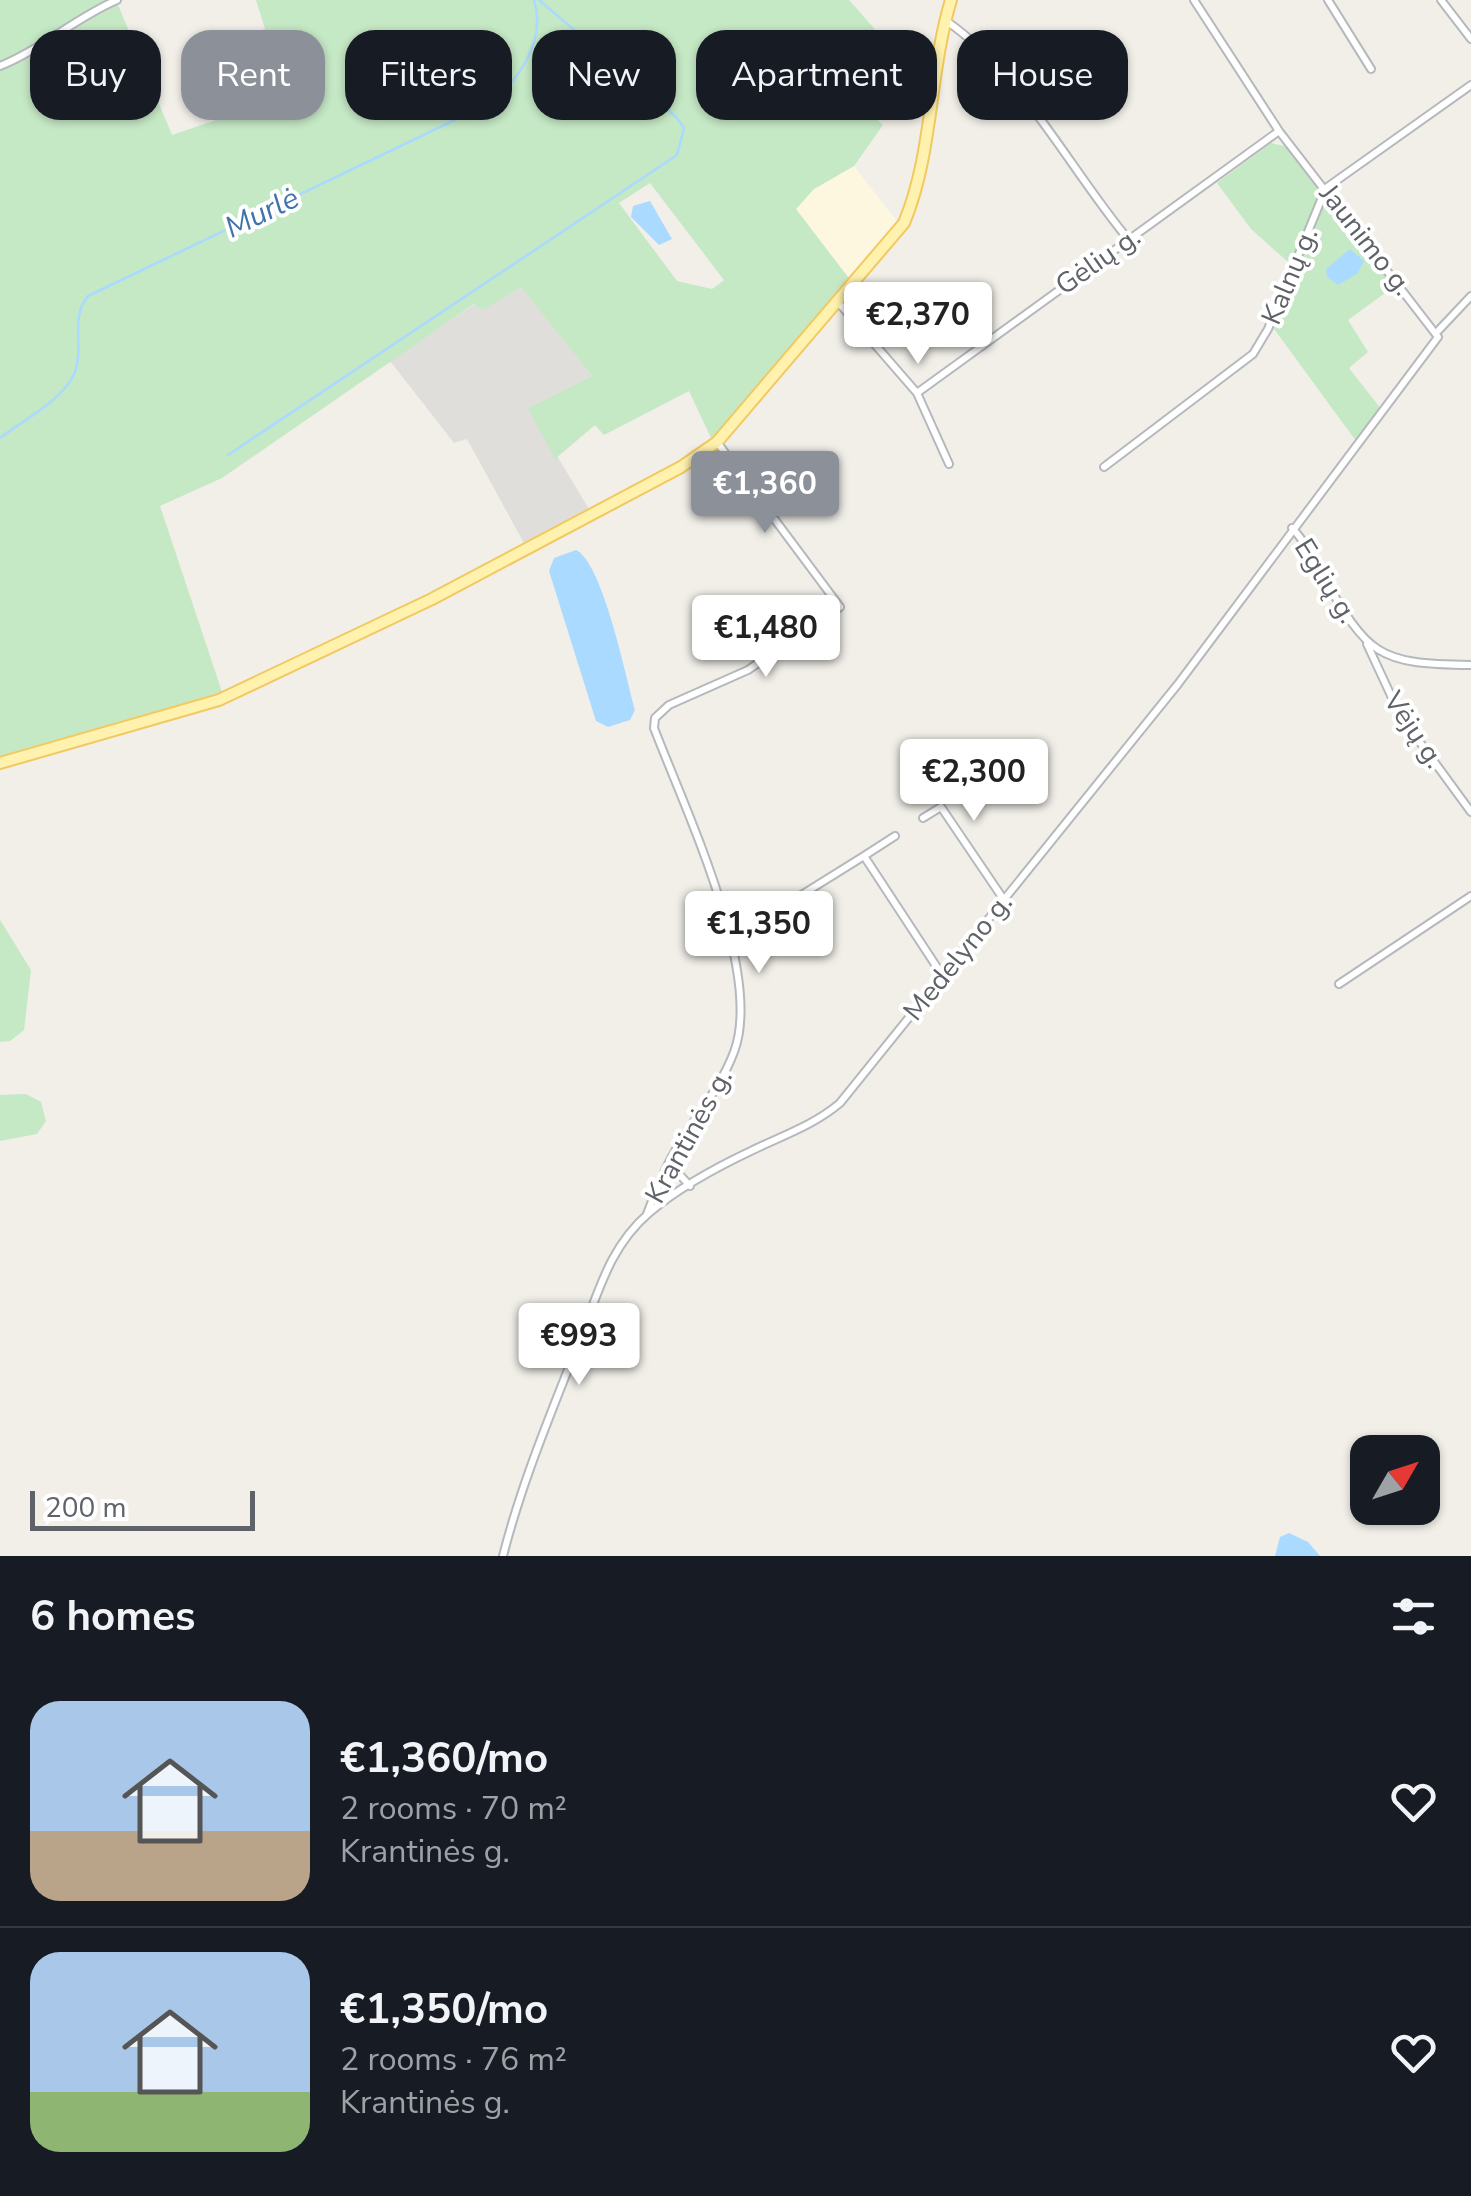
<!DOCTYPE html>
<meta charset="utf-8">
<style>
body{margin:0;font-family:"Nunito Sans",sans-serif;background:#20242c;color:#f1f3f6;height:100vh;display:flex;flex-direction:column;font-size:38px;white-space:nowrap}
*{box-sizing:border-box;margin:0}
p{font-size:32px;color:#9ea1a6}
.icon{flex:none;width:55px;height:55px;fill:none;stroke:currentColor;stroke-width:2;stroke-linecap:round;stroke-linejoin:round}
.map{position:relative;height:1556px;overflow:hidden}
.side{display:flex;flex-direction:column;background:#171b24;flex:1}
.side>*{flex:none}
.guide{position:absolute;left:30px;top:30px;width:1412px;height:90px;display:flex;gap:20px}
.needle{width:65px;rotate:51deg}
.tools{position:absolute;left:1350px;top:1435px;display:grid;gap:20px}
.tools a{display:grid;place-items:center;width:90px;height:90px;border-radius:20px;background:#171b24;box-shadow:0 2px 8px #0004;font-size:50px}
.scale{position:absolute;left:30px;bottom:25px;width:225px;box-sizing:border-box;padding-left:10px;border:5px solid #5f6368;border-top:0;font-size:28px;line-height:35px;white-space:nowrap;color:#5f6368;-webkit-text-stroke:8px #fff;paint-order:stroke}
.price{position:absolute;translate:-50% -85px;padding:0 22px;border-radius:10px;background:#fff;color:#222;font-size:32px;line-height:65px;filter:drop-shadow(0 2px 5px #0008)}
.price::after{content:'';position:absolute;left:50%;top:60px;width:30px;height:22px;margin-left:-15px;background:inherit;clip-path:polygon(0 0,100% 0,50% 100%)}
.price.active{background:#8c9099;color:#fff}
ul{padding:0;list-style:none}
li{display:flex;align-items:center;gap:30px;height:250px;padding:0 30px}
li+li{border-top:2px solid #363941}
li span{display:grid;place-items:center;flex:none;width:280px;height:200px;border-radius:30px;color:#555}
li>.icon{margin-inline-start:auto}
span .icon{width:120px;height:120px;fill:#fffc;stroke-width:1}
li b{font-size:42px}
h2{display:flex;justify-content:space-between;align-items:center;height:120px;padding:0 30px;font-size:42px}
.chip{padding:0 35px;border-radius:30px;background:#171b24;box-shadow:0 2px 8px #0004;font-size:35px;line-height:90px}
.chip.active{background:#8c9099;color:#fff}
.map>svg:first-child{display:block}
</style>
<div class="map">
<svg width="1471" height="1556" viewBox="0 0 1471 1556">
<rect width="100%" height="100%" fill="#f1efe8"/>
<path fill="#fef7e0" d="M854,166L899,224L851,281L796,209L814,189Z"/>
<path fill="#e0deda" d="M521,286L592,376L528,408L589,509L525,545L467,439L454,443L390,361L475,304L483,310Z"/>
<path fill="#c5e8c5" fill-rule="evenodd" d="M0,0H116L172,135L225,117L203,47L265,29L256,0H849L888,44L851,95L883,125L854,166L814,189L796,209L851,281L712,440L689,391L604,435L595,425L555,459L528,408L592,376L521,287L483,310L474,304L222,478L160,506L222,692L0,756ZM650,183L724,280L723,281L712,289L677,281L619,203Z
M1271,143L1288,147L1396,285L1348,320L1368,352L1349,368L1381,409L1356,441L1272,326L1297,270L1251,229L1217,183Z
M0,920L31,970L24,1030L10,1041L0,1042Z
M26,1094L41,1102L46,1121L37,1134L0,1141V1095Z"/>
<path fill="#aadaff" d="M650,201L672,239L659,245L631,217L633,206Z
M1350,249L1364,261L1357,274L1338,285L1327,277L1326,269Z
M576,550C603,563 626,678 635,710L630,720L608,727L596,721L549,571L554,558Z
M1289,1533L1308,1542L1320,1556H1275L1280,1537Z"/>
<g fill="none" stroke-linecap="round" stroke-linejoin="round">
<path stroke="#aadaff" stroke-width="2.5" d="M0,438C22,421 59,402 72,378C87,352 68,320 88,296L486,105C518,83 547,40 534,0
M228,455L677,155L684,128L676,117L539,0"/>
<g stroke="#b5b8bc" stroke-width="10">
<path id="street" d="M1328,0L1371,69
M1441,0L1471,39
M945,20C1022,73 1069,168 1128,239
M0,66C42,49 75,18 117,0
M838,302L917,393L949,464
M1438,331L1471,296
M917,393L1279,131
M1104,467L1253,354L1268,329L1326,188L1471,85
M1292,528C1305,541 1313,559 1322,575C1369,655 1376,664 1471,665
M1367,644L1400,715L1471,812
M923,818L941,807L1004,900
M895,836L864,856L944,978
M795,899L864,856
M1339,984L1471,896
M670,1164L690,1186
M647,1214C655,1193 664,1170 675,1151C695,1117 720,1089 734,1052C764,973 684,807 654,728L655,718L669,705L748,670L840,607L717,442
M503,1556C522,1481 552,1411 580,1339C598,1294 609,1247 649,1213C678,1188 719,1166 753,1150C784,1135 814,1125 840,1103L1178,684L1438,337L1279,131L1194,0"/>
</g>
<g stroke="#f2c960" stroke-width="14">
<path id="primary" d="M0,763L219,700L432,599L681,467L717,442L904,223C933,154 929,72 951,0"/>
</g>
<use href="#street" stroke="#fff" stroke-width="6"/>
<use href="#primary" stroke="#fff2af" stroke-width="10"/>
</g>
<g text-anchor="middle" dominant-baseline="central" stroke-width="8" stroke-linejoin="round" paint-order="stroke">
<g font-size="28" fill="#5f6368" stroke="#fff">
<text transform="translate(1366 240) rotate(52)">Jaunimo g.</text>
<text transform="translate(1098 261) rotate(-35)">Gėlių g.</text>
<text transform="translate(1290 276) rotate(-67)">Kalnų g.</text>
<text transform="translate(1326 581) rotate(58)">Eglių g.</text>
<text transform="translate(1414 730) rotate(56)">Vėjų g.</text>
<text transform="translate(958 957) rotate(-51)">Medelyno g.</text>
<text transform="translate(689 1136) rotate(-61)">Krantinės g.</text>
</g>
<g font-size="30" font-style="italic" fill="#4174aa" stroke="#fff">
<text transform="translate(262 213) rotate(-26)">Murlė</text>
</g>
</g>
</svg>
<div class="tools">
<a><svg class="needle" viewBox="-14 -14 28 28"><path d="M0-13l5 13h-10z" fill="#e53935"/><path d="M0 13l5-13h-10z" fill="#9ea1a6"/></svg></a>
</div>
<div class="scale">200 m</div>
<b class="price" style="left:918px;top:367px">€2,370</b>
<b class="price active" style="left:765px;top:536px">€1,360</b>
<b class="price" style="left:766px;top:680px">€1,480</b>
<b class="price" style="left:974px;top:824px">€2,300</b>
<b class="price" style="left:759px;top:976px">€1,350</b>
<b class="price" style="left:579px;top:1388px">€993</b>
<div class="guide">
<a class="chip">Buy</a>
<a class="chip active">Rent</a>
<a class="chip">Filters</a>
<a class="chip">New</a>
<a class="chip">Apartment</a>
<a class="chip">House</a>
</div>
</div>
<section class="side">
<h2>6 homes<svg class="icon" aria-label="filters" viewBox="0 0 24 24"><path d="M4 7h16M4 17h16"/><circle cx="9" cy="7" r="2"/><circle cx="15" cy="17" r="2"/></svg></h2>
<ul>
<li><span style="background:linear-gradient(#a9c7e8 65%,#b9a48a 0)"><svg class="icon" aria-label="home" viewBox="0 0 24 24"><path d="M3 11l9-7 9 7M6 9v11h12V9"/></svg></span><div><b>€1,360/mo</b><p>2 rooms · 70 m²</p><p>Krantinės g.</p></div><svg class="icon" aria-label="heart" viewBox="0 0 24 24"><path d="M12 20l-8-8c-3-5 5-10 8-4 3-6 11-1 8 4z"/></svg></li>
<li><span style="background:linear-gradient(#a9c7e8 70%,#8fb573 0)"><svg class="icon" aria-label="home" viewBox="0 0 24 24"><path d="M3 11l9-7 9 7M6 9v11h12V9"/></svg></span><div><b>€1,350/mo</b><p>2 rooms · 76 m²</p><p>Krantinės g.</p></div><svg class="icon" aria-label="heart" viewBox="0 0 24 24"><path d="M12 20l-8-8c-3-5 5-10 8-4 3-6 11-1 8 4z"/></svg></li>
</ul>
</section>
